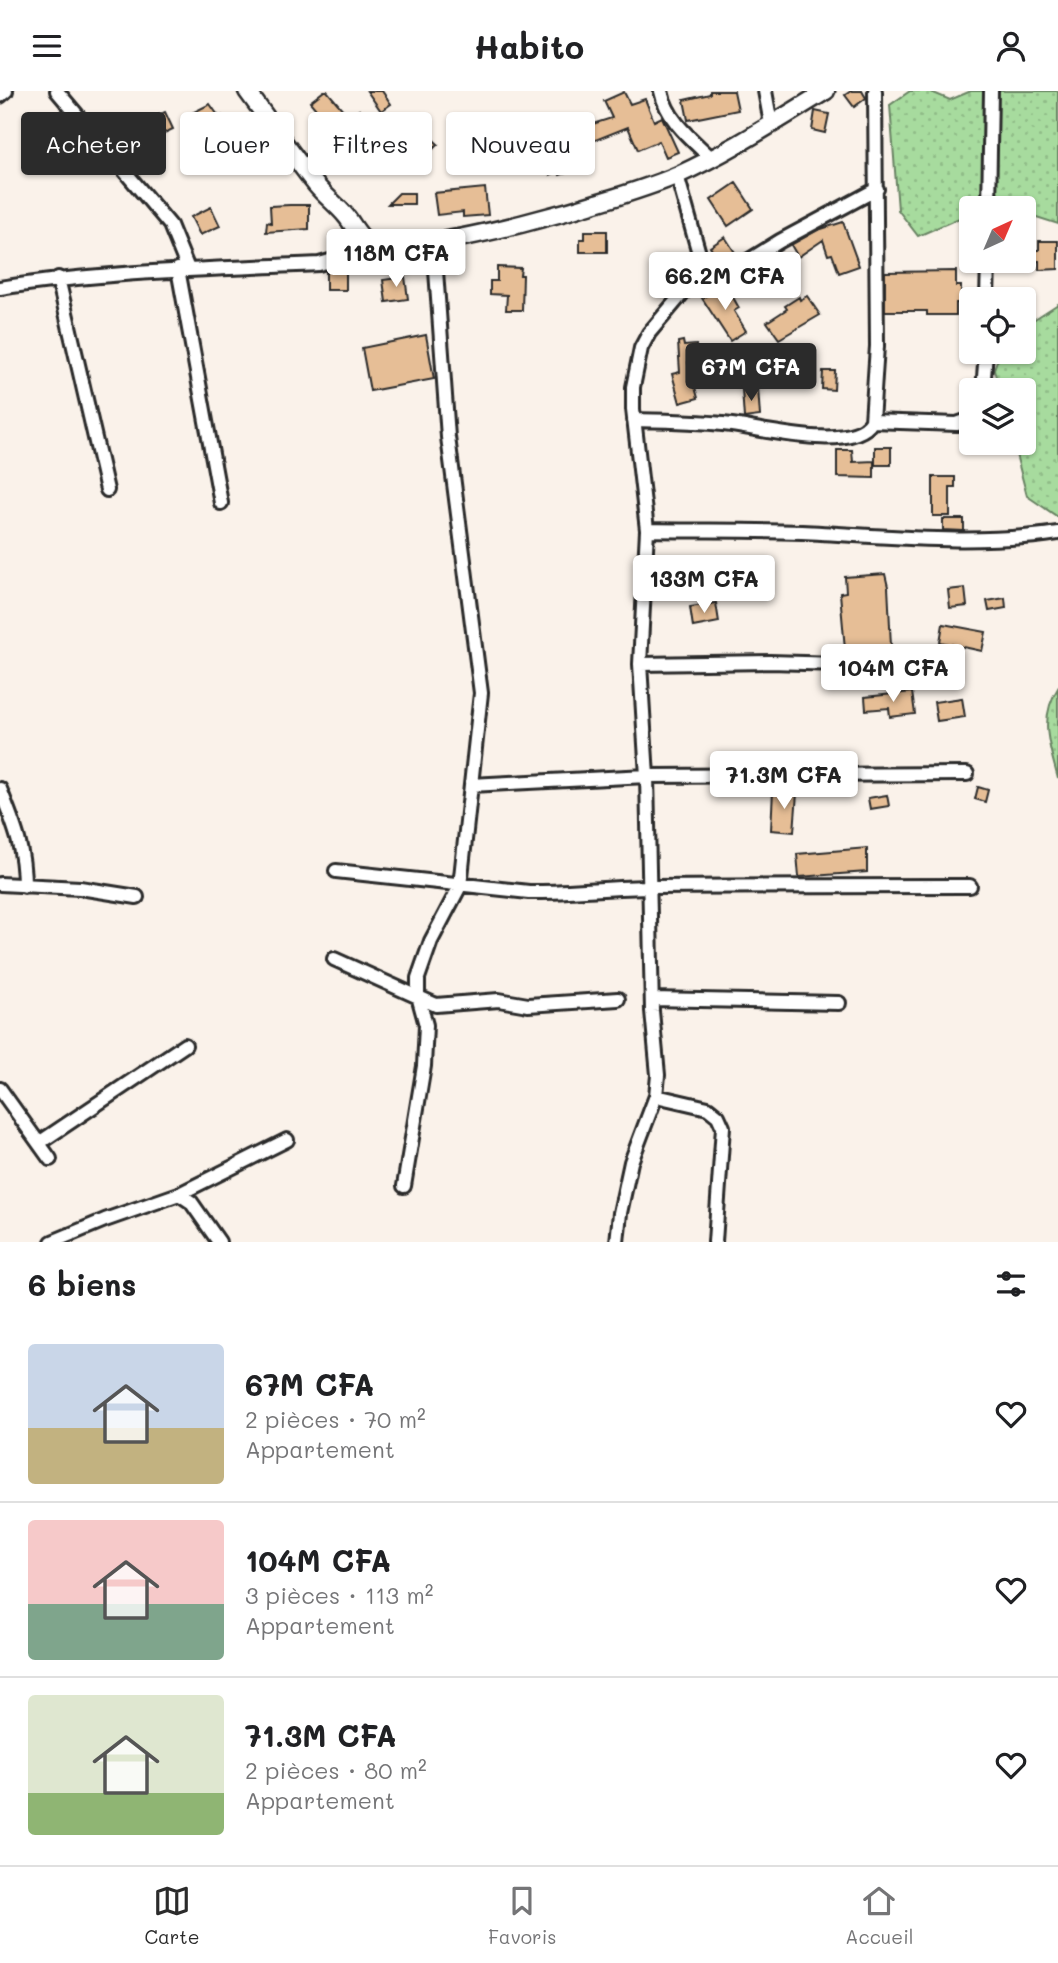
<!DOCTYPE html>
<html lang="fr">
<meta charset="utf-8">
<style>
body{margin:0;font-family:Mali,sans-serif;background:#f6f6f6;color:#202124;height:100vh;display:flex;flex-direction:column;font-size:26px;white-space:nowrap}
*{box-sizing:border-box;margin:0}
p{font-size:23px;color:#757577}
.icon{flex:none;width:38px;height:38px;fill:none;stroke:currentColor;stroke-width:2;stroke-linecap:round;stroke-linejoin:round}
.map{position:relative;height:1151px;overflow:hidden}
.side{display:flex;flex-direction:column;background:#fff;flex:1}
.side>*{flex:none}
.banner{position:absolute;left:21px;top:21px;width:700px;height:63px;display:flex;gap:14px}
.needle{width:46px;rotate:44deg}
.tools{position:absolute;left:959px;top:105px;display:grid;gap:14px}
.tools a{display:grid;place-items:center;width:77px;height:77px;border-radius:7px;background:#fff;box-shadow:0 2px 5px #0004;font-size:35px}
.price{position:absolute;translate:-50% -60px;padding:0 16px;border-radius:7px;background:#fff;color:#222;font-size:23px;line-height:46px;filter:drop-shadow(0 2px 4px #0008)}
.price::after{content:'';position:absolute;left:50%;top:42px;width:21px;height:16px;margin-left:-10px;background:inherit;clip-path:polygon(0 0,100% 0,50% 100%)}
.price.selected{background:#2b2b2b;color:#fff}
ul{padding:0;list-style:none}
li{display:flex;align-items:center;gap:21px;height:175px;padding:0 28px}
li+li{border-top:2px solid #e0e0e0}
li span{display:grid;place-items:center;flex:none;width:196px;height:140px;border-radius:7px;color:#555}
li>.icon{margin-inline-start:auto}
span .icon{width:84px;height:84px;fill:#fffc;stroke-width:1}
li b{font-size:30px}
h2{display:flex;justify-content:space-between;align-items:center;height:84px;padding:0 28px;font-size:30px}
.tag{padding:0 24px;border-radius:7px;background:#fff;box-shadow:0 2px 5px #0004;font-size:24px;line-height:63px}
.tag.selected{background:#2b2b2b;color:#fff}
header{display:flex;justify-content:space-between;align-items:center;height:91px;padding:0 28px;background:#fff;font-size:32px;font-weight:700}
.tab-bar{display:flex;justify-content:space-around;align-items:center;height:98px;border-top:2px solid #e0e0e0;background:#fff;font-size:19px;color:#757577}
.tab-bar a{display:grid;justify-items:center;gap:4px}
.tab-bar .selected{color:#2b2b2b}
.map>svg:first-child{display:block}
</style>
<header><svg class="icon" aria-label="menu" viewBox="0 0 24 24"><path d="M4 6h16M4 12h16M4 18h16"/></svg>Habito<svg class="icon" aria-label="person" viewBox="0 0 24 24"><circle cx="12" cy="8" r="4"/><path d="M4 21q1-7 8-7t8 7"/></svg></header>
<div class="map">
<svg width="1058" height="1151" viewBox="0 0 1058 1151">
<defs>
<pattern id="green-dots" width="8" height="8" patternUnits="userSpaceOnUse" patternTransform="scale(1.75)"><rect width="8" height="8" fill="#a7db9e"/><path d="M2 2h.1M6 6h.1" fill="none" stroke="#90bc88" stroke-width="1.8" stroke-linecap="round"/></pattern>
</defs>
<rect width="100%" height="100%" fill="#faf2ea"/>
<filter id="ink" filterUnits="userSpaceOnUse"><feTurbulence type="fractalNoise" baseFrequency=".0143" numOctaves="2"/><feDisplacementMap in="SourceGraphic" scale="14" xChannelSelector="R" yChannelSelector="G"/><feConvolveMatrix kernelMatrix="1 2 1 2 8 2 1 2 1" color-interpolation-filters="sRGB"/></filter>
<g filter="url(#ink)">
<path fill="url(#green-dots)" stroke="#698364" stroke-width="2" d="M910,0H929L950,9L971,0H1058V133L1024,122V117H971V122L918,145L898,119L890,14Z
M1058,213V426L1027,405L1013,352H1024V299H999L994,278L1000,261H1024V235Z
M1058,597V688C1050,656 1038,628 1058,597Z"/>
<path fill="#e6be96" stroke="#2b2b2b" stroke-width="2" d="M324,0H327L349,26L359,19L366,31L350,41L361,58L338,74L318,45L331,36L310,11Z
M367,0H382L391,13L381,20Z
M710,0H734L738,19L688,29L684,9L710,3Z
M851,0H862L866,7L854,16L845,4Z
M624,1L630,13L645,8L654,30L662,26L678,61L666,66L659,50L638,59L628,36L580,55L585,72L577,74L578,78L560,84L559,80L550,84L540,55L531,58L528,49L556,39L562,50L582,43L580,37L612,27L604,10Z
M210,13L220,27L222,25L230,42L204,54L190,23Z
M815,20L829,23L825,42L812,39Z
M165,21L173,38L158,45L150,28Z
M389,37L400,48L390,58L379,47Z
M425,41L438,53L422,69L404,50L411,43L417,49Z
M736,92L753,118L728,135L711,109Z
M485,97L488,124L463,126V121L437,124L434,102Z
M399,102H414V113H388Z
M290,114H309V138L266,141L267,131L271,132L270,115Z
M211,116L220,135L200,144L191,126Z
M843,131L859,175L839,182L832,163L828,164L823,149L798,166L791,154L818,139Z
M585,140H607V161H580V148H585Z
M725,146L736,163L719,170L710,156Z
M1039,150H1058V178L1039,179V170H1032V159H1039Z
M497,176L521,177L520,184H523L522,219H506L507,204L490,203V190H497Z
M956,180V195H961V212H956V224H927V220H885V181Z
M326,181H346V199H326Z
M405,186L408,208L386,211L383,189Z
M726,194L739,217L734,220L746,240L730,250L702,207Z
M807,205L820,224L779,248L767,231L787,218L785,215L799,206L800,209Z
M426,244L434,288L370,300L362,257Z
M683,250L684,255L696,254L697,270L688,271L698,307L680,312L672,283L680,281L678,251Z
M823,280H835L834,299L822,298Z
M758,297L760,325L744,327L742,298Z
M875,356H891V374H875Z
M837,359H852L853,371L874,370V387L837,386Z
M933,386H955V396H950V425H933Z
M943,428H964V440L943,439Z
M885,483L888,496L891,555L845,558L840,502L846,501L845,486Z
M965,497L967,515L950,517L948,499Z
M1005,507L1006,517L989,520L987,510Z
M716,512L719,531L693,536L690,516Z
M943,533L986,541L982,560L940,551Z
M912,601L915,623L890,626L889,617L866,619L865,606Z
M962,607L965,626L937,630L934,611Z
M978,696L988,699L985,711L975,708Z
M773,700L797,702L794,741L771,739Z
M887,704L889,715L870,718L868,707Z
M867,757V781L799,786L797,763Z"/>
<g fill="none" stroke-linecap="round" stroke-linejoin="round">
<g stroke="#2b2b2b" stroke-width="18">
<path id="street" d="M57,0L170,134L188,178
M661,0C667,29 690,47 711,67
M765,0L771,33
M0,5L6,0
M989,117L991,0
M178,178L221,412
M698,184L743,173L780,150L877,98
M58,187L107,399
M0,197C106,180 212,178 319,173C337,169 351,162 366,152
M987,208L988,170
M983,299L986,261
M634,329C667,330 700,330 732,334C763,338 854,362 872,330L877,255L875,0
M872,330L957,333L971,328
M647,439C699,440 750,439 802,441C887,445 973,455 1058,442
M640,573L770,571L939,576
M471,694L647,685L967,683
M0,698C14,734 24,756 24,795
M336,780L529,801C569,802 610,796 651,796C757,795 864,795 970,795
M0,793L80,797L137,806
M334,868L436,914L499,909L528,914L618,908
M652,908L839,912
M0,998L50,1068
M656,1005L708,1017L718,1025L723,1036L715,1151
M39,1052L185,954
M404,1095L424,975L426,934L418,905V887L431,850L460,795L481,602L448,346L434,152
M179,1103L191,1111L219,1151
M52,1151L105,1129L179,1103L287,1049
M617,1151L620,1122L631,1071L656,1005L658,984L652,920L647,685L640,573L647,439L633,318V296L641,257L649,242L698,184L700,166L677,84"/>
</g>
<g stroke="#2b2b2b" stroke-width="21">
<path id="secondary" d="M247,0C270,31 292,64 316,94C325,105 337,114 346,125C353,133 360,149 370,152C413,170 630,105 678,84C729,61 778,29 826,0"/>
</g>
<use href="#street" stroke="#fff" stroke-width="12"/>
<use href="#secondary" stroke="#fff" stroke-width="16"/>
</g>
</g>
</svg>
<div class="tools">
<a><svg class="needle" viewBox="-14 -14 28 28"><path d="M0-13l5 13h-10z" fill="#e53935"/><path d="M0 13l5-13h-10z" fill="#757577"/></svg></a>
<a><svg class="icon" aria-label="locate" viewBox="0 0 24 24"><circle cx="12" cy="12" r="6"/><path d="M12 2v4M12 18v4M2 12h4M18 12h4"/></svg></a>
<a><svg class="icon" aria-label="layers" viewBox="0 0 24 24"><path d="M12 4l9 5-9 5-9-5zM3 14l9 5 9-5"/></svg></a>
</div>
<b class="price" style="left:396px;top:198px">118M CFA</b>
<b class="price" style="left:725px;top:221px">66.2M CFA</b>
<b class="price selected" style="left:751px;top:312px">67M CFA</b>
<b class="price" style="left:704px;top:524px">133M CFA</b>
<b class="price" style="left:893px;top:613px">104M CFA</b>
<b class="price" style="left:784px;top:720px">71.3M CFA</b>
<div class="banner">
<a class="tag selected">Acheter</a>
<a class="tag">Louer</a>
<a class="tag">Filtres</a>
<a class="tag">Nouveau</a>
</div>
</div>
<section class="side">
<h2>6 biens<svg class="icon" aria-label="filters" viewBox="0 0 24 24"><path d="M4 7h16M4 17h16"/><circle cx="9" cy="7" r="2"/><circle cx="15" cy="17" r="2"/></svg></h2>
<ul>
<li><span style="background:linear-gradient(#c9d6e8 60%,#c2b280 0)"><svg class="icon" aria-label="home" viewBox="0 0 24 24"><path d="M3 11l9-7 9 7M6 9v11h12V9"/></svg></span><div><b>67M CFA</b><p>2 pièces · 70 m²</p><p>Appartement</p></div><svg class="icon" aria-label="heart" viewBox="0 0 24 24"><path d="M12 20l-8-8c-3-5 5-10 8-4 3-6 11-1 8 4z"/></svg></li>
<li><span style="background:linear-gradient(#f6c9c9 60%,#7fa58c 0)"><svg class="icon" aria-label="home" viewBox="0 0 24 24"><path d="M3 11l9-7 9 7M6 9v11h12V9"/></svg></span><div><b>104M CFA</b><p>3 pièces · 113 m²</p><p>Appartement</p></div><svg class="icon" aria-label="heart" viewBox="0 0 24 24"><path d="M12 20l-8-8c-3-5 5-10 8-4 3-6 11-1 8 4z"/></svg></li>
<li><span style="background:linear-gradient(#dfe7d0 70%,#8fb573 0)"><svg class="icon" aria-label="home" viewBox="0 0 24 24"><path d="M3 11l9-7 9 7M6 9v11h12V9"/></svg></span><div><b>71.3M CFA</b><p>2 pièces · 80 m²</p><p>Appartement</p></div><svg class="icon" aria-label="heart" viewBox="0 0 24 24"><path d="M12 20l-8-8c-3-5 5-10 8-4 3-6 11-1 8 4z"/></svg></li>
</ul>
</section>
<nav class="tab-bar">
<a class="selected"><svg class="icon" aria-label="map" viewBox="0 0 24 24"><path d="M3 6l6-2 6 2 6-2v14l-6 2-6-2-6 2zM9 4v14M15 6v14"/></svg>Carte</a>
<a><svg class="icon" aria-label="saved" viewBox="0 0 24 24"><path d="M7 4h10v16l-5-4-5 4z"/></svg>Favoris</a>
<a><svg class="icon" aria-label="home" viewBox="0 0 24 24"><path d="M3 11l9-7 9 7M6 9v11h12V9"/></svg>Accueil</a>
</nav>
